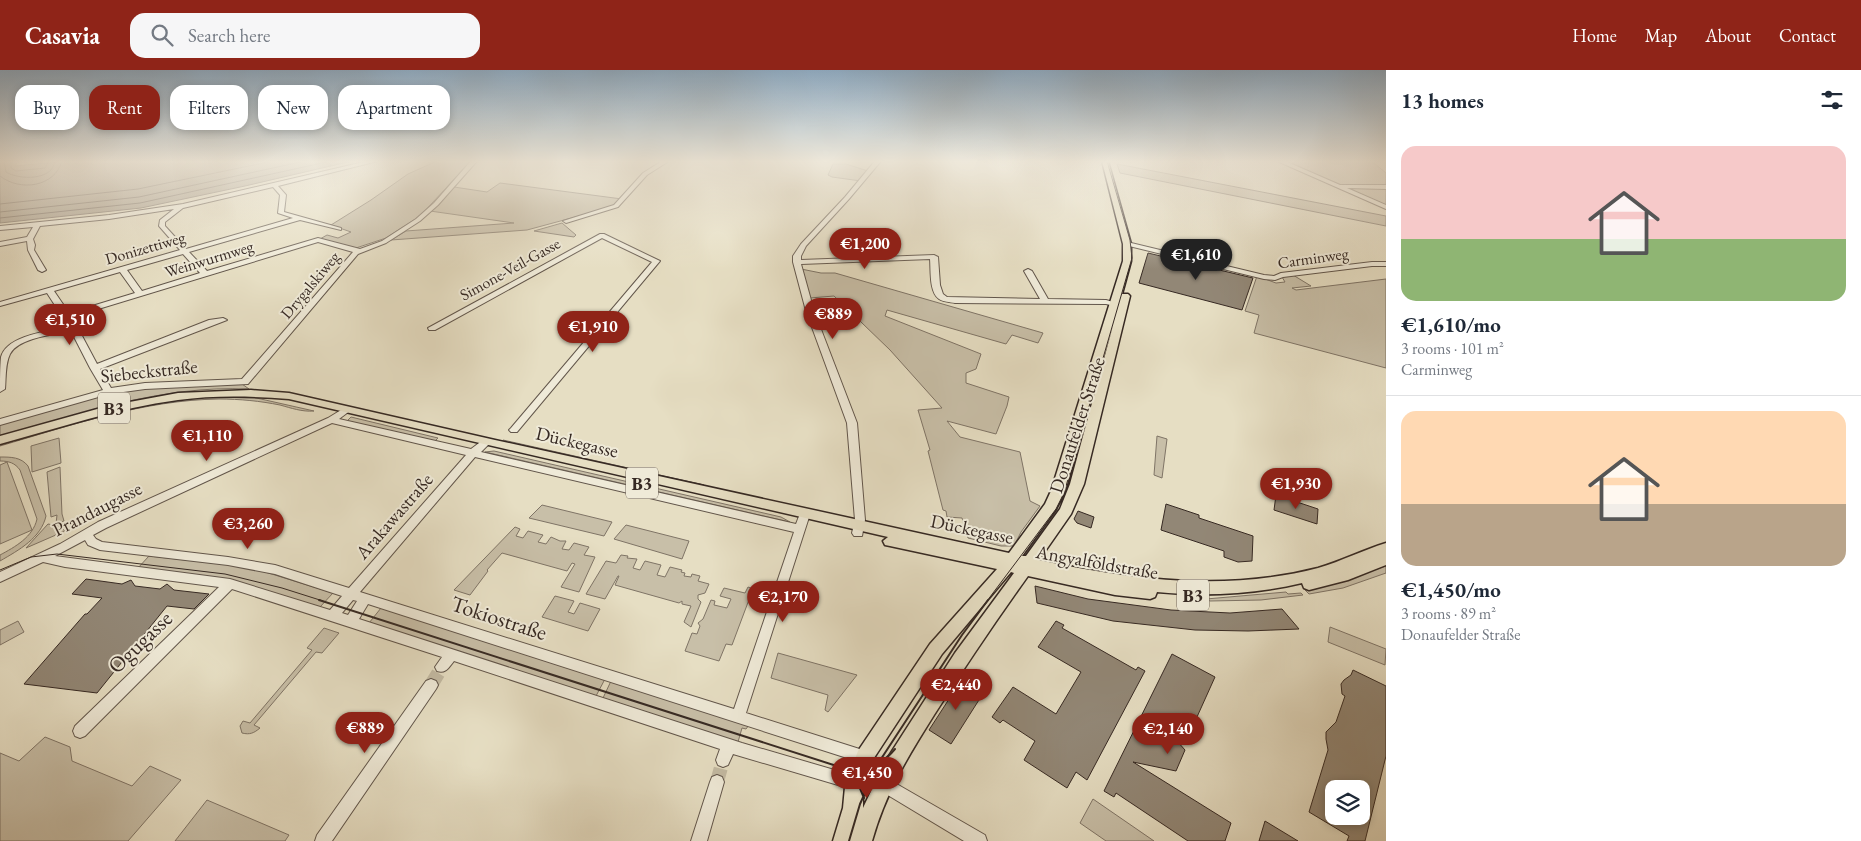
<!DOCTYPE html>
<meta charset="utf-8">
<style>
body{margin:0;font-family:"EB Garamond",serif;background:#f6f6f7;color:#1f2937;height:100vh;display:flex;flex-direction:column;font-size:19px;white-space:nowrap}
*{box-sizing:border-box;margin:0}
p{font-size:16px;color:#747a83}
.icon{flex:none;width:28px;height:28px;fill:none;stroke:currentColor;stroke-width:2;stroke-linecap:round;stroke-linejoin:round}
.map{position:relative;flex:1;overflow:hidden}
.sheet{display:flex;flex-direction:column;background:#fff;width:475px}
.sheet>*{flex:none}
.banner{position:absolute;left:15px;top:15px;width:475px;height:45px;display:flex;gap:10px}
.fabs{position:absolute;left:1325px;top:710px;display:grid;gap:10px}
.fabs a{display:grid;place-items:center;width:45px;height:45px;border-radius:10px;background:#fff;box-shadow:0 2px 8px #0003;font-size:25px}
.price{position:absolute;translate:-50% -42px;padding:0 11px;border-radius:18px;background:#8f2418;color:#fff;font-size:16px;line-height:32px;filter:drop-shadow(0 1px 2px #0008)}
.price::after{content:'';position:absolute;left:50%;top:30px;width:15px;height:11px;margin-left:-8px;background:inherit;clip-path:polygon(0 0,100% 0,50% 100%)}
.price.on{background:#222;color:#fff}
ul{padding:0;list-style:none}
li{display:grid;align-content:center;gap:10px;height:265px;padding:0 15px}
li+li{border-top:1px solid #e0e1e3}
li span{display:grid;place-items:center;height:155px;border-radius:15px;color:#555}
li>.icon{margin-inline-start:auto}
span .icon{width:90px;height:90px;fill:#fffc;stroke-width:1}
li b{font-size:21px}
h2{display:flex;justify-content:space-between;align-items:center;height:60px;padding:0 15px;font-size:21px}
.chip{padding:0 18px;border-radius:15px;background:#fff;box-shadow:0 2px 8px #0003;font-size:18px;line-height:45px}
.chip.on{background:#8f2418;color:#fff}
header{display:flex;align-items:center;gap:30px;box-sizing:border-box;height:70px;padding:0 25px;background:#8f2418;color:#fff}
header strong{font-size:24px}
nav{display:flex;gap:28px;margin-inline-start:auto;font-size:18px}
.search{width:350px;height:45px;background:#f6f6f7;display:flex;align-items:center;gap:12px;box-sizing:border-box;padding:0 18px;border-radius:15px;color:#747a83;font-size:19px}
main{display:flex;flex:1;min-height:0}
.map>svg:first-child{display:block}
</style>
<header>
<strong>Casavia</strong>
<div class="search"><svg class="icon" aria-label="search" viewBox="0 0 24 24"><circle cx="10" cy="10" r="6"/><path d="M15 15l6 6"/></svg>Search here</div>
<nav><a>Home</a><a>Map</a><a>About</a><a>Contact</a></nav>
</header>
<main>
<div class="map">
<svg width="1386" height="771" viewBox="0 0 1386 771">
<rect width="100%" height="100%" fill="#e6dec3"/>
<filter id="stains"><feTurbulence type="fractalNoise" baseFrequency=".004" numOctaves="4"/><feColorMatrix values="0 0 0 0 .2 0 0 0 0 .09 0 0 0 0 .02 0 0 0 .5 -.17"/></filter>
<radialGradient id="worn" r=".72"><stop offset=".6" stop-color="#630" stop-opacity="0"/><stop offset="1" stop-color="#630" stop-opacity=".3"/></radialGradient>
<path fill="#c8bfa8" stroke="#7f7466" d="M437,91H471L420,146L386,168L356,178L320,169L327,165L338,168L351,162L331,155L371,130L408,104Z
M1295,91H1355L1374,93L1386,103V135L1290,94Z
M833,94H846L868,101L861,111L832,107L828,105Z
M1117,94L1386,146V156L1120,103Z
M500,113L622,129L616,136L527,160L391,170L406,161L514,153L430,141L454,117L487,122Z
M562,153L576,165L574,167L534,161Z
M801,199L821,203H835L1043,263L1038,273L1012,265L1006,274L887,240L885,246L981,284L976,299L966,303V313L1009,327L1007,336L996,364L947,351L960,367L1020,382L1030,431L1040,436L1021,462L1014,476H1001L968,468L962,448L947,447L946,441L943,440L928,381L930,380L918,340L942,338L890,280L834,226L810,228Z
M1293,205L1311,216L1292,218L1296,220L1386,209V298L1254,263L1259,245L1245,241L1257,206L1276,213L1285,212L1282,207Z
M242,314L249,319C163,315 81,343 0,367V354L107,323L143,318Z
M213,326L252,327L314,341C302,342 291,338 280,335C260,331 240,329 219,329C144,330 72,355 0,376V374C70,354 139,332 213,326Z
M351,347L438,368L435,371L347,351Z
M1157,366L1167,369L1162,408L1154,405Z
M59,368L61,393L32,402L31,376Z
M503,370L704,415L503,372Z
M494,381L781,447L790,452L485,382Z
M0,387C11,387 21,387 28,396L46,446C41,468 19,480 0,491V485C15,477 33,467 37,449L20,400C15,393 9,391 0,391Z
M7,392L32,460L0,474V395Z
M60,397L62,444L64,451L56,454L57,445L51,447L47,402Z
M542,435L612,452L604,466L529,448Z
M48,454L59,456L65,461L26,478Z
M626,455L689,471L682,489L614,469Z
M515,457L520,459L516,466L523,468L528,461L543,465L538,472L546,474L551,467L560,471H566L562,479L569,480L574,473L589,477L584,485L595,487L579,522L561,517L575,494L572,493L567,501L502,483L487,500L488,501L470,525L454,520Z
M621,485L628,486L627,488L637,489L633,498L640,500L645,491L661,495L657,505L665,507L670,497L682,500L681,502L685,503L684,506L691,507L692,504L700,506L698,511L709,514L705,523L698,525V529L701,532L691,557L684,552L691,536L682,534V531L679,533L615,515L619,506H618L605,529L586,524L606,491L616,493Z
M149,486L240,496L262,501L333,523L320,537L229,510L137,499Z
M1386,496V503L1343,518L1309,524L1305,520L1333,514Z
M748,517L753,519L732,575L726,574L719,591L685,581L692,563L697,564L700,556L698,553L703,549L711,530L715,531L714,535L727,538L731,529L720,526L724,518L745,523Z
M1286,522L1288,524L1301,523L1303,525L1261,530L1210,531L1206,529Z
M555,526L574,531L568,542L574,544L580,533L600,539L588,561L542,547Z
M381,538L574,600L605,609L596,626L369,553Z
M18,551L24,562L0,575V560Z
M1330,557L1386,579L1385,595L1328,572Z
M324,558L339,563L322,583L316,582L254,655L260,658C254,663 250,665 242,663L240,656L243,651L250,653L312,580L307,578Z
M778,583L857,605L828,642L825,640L828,625L771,608Z
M611,611L749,655L746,659L742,658L738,672L603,628Z
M45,667L70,677L72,691L132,716L150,696L181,710L128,771H0V683L19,691Z
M1093,729L1154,771H1106L1080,753Z
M207,730L289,765L285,771H175Z"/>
<path fill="#aaa08d" stroke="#7c7063" d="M0,91H18L15,96L67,91H352L245,116L141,138L0,153Z"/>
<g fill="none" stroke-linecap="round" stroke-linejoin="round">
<path stroke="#706458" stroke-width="1" d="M4,91L6,102C19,110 53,111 55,91
M11,91V98L16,101L45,98L49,91
M0,106C20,122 55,117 62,91
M0,134L138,119L273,91
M0,142L139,127L305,91
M0,148L140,133L331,91"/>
</g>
<path fill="#928776" stroke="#362923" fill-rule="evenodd" d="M1148,183L1253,208L1242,240L1139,213Z
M1276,425L1318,439L1317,454L1274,440Z
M1166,434L1199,445V448L1253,466L1252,491L1238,492L1224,487V481L1161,460Z
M1078,441L1094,447L1091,458L1077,453L1074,449Z
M86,509L122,514L131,510L135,516L160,519L167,514L174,520L209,524L194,539L167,536L97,623L24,614L85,544H87L102,528L72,524Z
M1035,516L1088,529L1171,540L1230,543L1282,539L1299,559L1248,561L1195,560L1113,551L1037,533Z
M1056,551L1064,555L1062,558L1136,600L1138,597L1145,601L1087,710L1076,702L1067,718L1024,690L1035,671L1003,650L1000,653L992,647L1013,617L1056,644L1081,602L1038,577Z
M1172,584L1215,607L1192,658L1197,669L1162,654L1185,680L1176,701L1133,692L1231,753L1225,771H1188L1116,723L1114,727L1104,721Z
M1353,600L1386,616V686L1365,771H1347L1349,766L1309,742L1328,680L1326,669V662L1336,652L1345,626L1342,624L1341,614L1344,610L1351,605ZM1334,719H1361V746H1334Z
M962,609L984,622L951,674L929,660Z
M1265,751L1298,771H1259Z"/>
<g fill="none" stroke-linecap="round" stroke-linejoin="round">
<path stroke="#c3baa3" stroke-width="14" stroke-dasharray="14 7" stroke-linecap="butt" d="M431,615L442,597
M717,712L723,690"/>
<g stroke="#62564b" stroke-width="2">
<path id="minor" d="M368,91H378L278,116L286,125L284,142L341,158V160L300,150L189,182L207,201L318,168L360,179L382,171L416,149L434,133L471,91H477L438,135L420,151L386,173L358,184L248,314L145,319L109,324L0,355V349L103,320L90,298L71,261C55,264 18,268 10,284C5,294 6,308 5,319L0,322C0,311 0,297 1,287C7,265 49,261 69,257L47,223L0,236V232L180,180L159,156L160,150L174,139L109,149L40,156L33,169L35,175L34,180L46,200L42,202L38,200L28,180L27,171L0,176V172L27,167L33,157L0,160V156L109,145L183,134ZM273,117L280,125L278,143L293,148L186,179L165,156V152L183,138ZM318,172L353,182L242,309L145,313L111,318L100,299L227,250L223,248L209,250L97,294L72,247ZM183,184L200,203L142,221L127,200ZM120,202L135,223L69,243L54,221Z
M662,91H669L647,105L618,137L566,153L563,151L614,135L643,103Z
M875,91H881L849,129L806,176L801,186V190L934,185L938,187L940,215L943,224L947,227L1040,229L1024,201L1028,199L1032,201L1048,229L1106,230L1127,236L1123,238L1106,234L955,233C950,232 943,232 939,229C929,222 931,200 930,189L801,194L814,241L857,353L865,450L862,466H854L852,463L855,450L847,353L806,241L793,192V186L801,174L845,127Z
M1277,91H1285L1340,115H1386V119L1347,118L1386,135V139Z
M600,164H604L660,191L517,362H511L509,360L511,358L652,192L602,168L435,260H429L428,258Z
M1127,172L1264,205L1274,206L1281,203L1372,192H1386V196H1372L1283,207L1275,210L1264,209L1125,175V173Z
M346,337L351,340L339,349L471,379L483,370L486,369L491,372L481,382L796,454L801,441H809L810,444L746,643L869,682L888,709L985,765L987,771H964L881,721L855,720L733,684L728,695L723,697L718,695L716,690L720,679L454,591C449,597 446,604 437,601L435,597L442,587L232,519L85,666L80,668L75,666L73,661L75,656L219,517L65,497L43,492L0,512V502L60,474L98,452L328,348ZM332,353L466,385L349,518L275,495L228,487L102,472L96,469L93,465L106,458ZM475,387L794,462L734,639L360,522ZM85,470L88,475L100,480L228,495L275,504L342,526L330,540L230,509L55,486ZM353,530L357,531L348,545L342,543ZM368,534L844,687L859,692L869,706H855L742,673L359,549Z
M431,609L436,611L438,615L436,619L332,771H315L317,765L426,611Z
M717,705L722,707L724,712L707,771H691L710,712L712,707Z"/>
</g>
<g stroke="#362923" stroke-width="3">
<path id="major" d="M1102,91H1108L1131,174V191L1122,224H1128L1130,226L1084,414L1071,444L1039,490C1132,510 1225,522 1318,498C1342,491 1363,480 1386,473V495L1348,510L1309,520L1304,518L1302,513C1256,524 1205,527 1157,522L1155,527L1150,529L1115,525L1028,506C995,552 964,598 934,645C907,688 886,722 872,771H833L843,738L845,717L858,681L930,574L997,499L890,476L885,475L883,471L888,467L289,329C252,326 215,325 178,330C117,338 59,358 0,374V366L108,336L178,323L251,320L289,323L495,370L1009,483L1045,434L1051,421L1123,191V174ZM1113,256L1070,414L1060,439L1026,486H1022L1056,439L1065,421ZM1011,502L1014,503L955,583L885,692L863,738V717L872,691L942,584Z"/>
</g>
<use href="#minor" fill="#efead8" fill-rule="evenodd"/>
<use href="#major" fill="#e6dec3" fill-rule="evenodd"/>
<path stroke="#362923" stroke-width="1" d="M0,500L31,487L57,484L225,504L282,518L323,531
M987,531L1056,439L1064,423L1132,188L1130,170L1107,91"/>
<path stroke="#362923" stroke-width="2" d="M319,530L843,698C865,702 881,696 895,679
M844,697L857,711L864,728
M849,771L860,734L879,692L962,565L988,530"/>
</g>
<linearGradient id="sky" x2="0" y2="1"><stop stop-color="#8facc4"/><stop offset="0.46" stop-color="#f4f0e4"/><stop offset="1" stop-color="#f4f0e4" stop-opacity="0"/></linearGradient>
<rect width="1386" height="199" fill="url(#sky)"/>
<g text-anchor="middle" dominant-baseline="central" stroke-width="4" stroke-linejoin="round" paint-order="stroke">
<g font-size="16" fill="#362923" stroke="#efead8">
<text transform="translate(145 178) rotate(-16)">Donizettiweg</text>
<text transform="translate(1313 188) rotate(-8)">Carminweg</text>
<text transform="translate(209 189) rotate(-17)">Weinwurmweg</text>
<text transform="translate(510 199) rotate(-29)">Simone-Veil-Gasse</text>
<text transform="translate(310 215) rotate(-50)">Drygalskiweg</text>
</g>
<g fill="#efead8" stroke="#6e6359" stroke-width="1">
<rect x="98" y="322.5" width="32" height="31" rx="4"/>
<rect x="626" y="397.5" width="32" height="31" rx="4"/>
<rect x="1177" y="509.5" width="32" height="31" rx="4"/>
</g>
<g font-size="18" font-weight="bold" fill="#362923">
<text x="114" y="338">B3</text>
<text x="642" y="413">B3</text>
<text x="1193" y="525">B3</text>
</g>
<g font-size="19" fill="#362923" stroke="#efead8">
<text transform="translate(149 301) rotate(-6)">Siebeckstraße</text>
<text transform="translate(1077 355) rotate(-72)">Donaufelder Straße</text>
<text transform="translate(577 372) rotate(13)">Dückegasse</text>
<text transform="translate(97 439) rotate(-27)">Prandaugasse</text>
<text transform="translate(394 446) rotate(-49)">Arakawastraße</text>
<text transform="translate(972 459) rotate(12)">Dückegasse</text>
<text transform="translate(1097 492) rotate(10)">Angyalföldstraße</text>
</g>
<g font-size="22" fill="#362923" stroke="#efead8">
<text transform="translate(499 548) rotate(18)">Tokiostraße</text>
<text transform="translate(140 572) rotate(-44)">Ogugasse</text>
</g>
</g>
<rect width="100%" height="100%" filter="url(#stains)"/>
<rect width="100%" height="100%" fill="url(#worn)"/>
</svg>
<div class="fabs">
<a><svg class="icon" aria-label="layers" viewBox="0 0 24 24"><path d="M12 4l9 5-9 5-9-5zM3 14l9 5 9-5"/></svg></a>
</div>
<b class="price" style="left:865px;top:200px">€1,200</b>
<b class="price on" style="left:1196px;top:211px">€1,610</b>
<b class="price" style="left:833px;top:270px">€889</b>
<b class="price" style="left:70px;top:276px">€1,510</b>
<b class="price" style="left:593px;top:283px">€1,910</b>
<b class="price" style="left:207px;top:392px">€1,110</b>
<b class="price" style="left:1296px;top:440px">€1,930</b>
<b class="price" style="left:248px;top:480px">€3,260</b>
<b class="price" style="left:783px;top:553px">€2,170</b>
<b class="price" style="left:956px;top:641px">€2,440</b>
<b class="price" style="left:365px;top:684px">€889</b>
<b class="price" style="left:1168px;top:685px">€2,140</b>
<b class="price" style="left:867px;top:729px">€1,450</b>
<div class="banner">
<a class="chip">Buy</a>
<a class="chip on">Rent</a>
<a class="chip">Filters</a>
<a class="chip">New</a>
<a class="chip">Apartment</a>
</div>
</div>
<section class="sheet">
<h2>13 homes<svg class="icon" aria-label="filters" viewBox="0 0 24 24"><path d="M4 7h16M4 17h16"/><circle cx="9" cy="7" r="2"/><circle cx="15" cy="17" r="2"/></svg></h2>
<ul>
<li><span style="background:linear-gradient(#f6c9c9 60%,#8fb573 0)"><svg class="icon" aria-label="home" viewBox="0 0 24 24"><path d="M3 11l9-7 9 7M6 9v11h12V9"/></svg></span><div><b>€1,610/mo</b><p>3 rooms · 101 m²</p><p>Carminweg</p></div></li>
<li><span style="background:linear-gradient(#ffd9b3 60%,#b9a48a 0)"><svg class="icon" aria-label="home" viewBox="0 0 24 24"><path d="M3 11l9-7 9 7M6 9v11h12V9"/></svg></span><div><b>€1,450/mo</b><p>3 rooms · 89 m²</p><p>Donaufelder Straße</p></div></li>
</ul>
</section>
</main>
